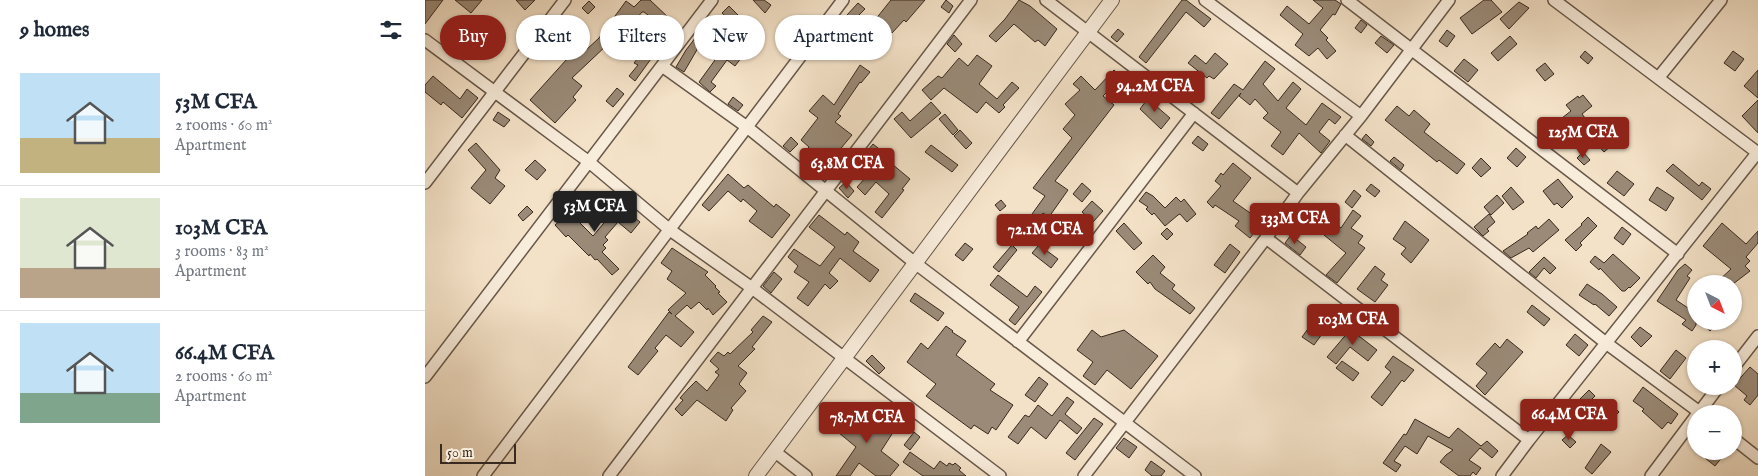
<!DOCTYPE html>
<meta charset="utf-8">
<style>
body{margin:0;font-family:"IM FELL English",serif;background:#f2f2f3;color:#1f2937;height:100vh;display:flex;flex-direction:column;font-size:19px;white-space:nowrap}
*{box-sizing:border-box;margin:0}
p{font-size:16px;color:#747a83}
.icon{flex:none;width:28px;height:28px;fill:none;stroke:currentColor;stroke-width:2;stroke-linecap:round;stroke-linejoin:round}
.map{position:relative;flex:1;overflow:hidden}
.side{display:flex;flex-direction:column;background:#fff;width:425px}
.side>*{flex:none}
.hud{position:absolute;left:15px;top:15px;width:475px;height:45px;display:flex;gap:10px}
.needle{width:32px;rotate:138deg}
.buttons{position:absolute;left:1262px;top:275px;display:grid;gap:10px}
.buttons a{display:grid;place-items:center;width:55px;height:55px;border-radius:50%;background:#fff;box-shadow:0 1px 4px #0004;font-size:25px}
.scale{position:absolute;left:15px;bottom:12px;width:76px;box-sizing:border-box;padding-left:5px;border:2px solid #392a20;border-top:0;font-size:14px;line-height:18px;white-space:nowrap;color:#392a20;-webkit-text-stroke:4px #f8ecdb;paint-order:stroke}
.price{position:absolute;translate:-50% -42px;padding:0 11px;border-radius:5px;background:#8f2418;color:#fff;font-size:16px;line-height:32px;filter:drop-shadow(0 1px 2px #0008)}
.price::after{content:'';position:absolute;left:50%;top:30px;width:15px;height:11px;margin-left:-8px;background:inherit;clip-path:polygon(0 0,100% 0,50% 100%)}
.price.on{background:#222;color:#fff}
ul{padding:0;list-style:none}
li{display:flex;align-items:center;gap:15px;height:125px;padding:0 20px}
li+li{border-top:1px solid #e0e1e3}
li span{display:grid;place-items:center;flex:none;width:140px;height:100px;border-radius:0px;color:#555}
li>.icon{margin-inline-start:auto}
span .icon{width:60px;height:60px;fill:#fffc;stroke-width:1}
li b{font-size:21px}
h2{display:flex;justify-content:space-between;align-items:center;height:60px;padding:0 20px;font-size:21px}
.tag{padding:0 18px;border-radius:22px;background:#fff;box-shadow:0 1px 4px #0004;font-size:18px;line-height:45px}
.tag.on{background:#8f2418;color:#fff}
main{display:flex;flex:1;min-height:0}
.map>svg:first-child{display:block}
</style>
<main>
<section class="side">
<h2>9 homes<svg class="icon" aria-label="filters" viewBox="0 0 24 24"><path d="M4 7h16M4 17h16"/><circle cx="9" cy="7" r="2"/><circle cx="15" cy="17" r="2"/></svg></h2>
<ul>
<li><span style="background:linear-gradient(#bfe0f5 65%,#c2b280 0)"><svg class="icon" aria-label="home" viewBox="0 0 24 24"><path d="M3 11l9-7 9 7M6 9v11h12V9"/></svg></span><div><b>53M CFA</b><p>2 rooms · 60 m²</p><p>Apartment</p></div></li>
<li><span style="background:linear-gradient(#dfe7d0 70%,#b9a48a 0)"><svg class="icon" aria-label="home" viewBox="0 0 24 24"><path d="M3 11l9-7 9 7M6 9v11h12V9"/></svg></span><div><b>103M CFA</b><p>3 rooms · 83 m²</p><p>Apartment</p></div></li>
<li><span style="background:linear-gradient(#bfe0f5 70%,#7fa58c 0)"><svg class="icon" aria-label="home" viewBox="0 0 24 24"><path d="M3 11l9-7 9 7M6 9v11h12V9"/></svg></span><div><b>66.4M CFA</b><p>2 rooms · 60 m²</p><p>Apartment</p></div></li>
</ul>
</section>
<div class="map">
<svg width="1333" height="476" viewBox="0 0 1333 476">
<rect width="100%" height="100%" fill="#f4e2c8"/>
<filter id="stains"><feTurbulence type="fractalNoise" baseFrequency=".004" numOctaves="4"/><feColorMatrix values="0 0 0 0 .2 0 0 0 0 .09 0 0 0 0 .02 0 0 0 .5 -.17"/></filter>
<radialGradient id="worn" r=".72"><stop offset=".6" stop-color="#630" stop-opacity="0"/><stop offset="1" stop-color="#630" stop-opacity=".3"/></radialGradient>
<path fill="#9a8a77" stroke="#392a20" d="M0,0H18L0,24Z
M30,0H57L46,13Z
M91,0H110L100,10Z
M216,0H225L246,20L245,21L249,24L244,31L219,12H217L202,30L206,34L191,51L183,44L147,78L157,86L148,97L151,100L130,123L105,100L142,59L134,52L146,38L160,51L174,38L201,1L209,7Z
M328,0H339L346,5L340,13Z
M466,0H500L481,22L479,20L467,33L461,28L451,41L445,36L450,29L446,25Z
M521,0L528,6L524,13L516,7Z
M594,0L605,6L632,29L620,46L613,40L610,42L589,24L571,42L564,36L580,19Z
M757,0H761L786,19L779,27L761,12L721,63L714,57Z
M888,0H910L916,4L910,15L908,14L895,30L903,38L901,40L911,51L902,59L893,48L884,56L870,45L878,34L855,15L862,6L884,24L898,8Z
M1059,0H1066L1077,12L1047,34L1035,18Z
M164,1L170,7L163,14L157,8Z
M1094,2L1104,8L1084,29L1075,19Z
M433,3L440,9L428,21L422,15Z
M304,6L325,27L319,34L297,13Z
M936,20L942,25L936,33L930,28Z
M277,29L282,33L279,38L298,51L311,34L326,45L310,66L302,60L286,82L291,86L285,92L274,82L290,60L273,48L259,72L251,67L261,50Z
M693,29L699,34L692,42L686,37Z
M1022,30L1030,36L1022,47L1014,41Z
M529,35L537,44L530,52L522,44Z
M956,36L969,45L962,53L950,43Z
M1085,36L1092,44L1073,61L1066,53Z
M222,46L231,52L210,81L204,76L213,65L209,63Z
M1160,51L1168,58L1163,64L1155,57Z
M1308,51L1319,59L1310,71L1299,63Z
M790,53L803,64L789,79L784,76L782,78L763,63L770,55L781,64Z
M552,55L567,66L554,84L572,99L587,82L594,88L578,105L580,107L574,113L561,102L552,113L519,88L506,100L497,90L513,76L517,78L534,58L543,66Z
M1039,59L1053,70L1043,82L1029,71Z
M840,61L850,69L838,84L853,101L868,82L876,89L861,108L881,125L897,103L916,117L910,124L904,119L894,132L905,141L896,153L874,133L858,155L846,146L856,132L838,118L843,113L830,99L825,105L814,96L816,93L794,119L786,113L809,84L818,90Z
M1120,63L1129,74L1120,81L1111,70Z
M435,65L445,72L436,83L435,82L413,114L416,116L410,122L427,135L407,159L409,161L394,176L388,169L391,166L377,156L384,147L376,140L393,118L384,111L398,95L409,105Z
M689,70L703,83L696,91L689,85L678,96L689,105L630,181L643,190L624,217L618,213L614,218L607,214L620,196L608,188L647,138L638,129L650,115L640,104L655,90L648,84L656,76L670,90Z
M1333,70V98L1319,86Z
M8,76L35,99L42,89L53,98L37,118L18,102L16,105L0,92V85Z
M192,88L199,94L188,107L181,101Z
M1158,95L1167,106L1157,114L1163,122L1148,133L1137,118L1146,111L1141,105L1153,96L1154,98Z
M308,97L318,105L313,111L303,104Z
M724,97L733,104L731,106L745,118L736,129L715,109Z
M1333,100V133L1317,116Z
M506,102L516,113L486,138L469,119L477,112L485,121Z
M972,106L984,116L989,110L1005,124L999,132L1040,164L1032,174L1014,160L1012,162L960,120Z
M73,112L85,120L79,127L68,120Z
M520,114L533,130L528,135L514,119Z
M1190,122L1204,137L1198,142L1194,139L1179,152L1169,141Z
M535,130L547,143L541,149L529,136Z
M941,134L949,142L946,146L937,139Z
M773,136L783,144L778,151L767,143Z
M366,137L373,144L365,152L358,146Z
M51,143L75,170L70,178L80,186L65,204L46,188L61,170L43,150Z
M448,144L458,152L455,154L485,179L477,189L479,190L457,218L450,212L464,194L451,182L440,195L432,187L443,175L432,166L441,156L439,155Z
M506,145L533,165L527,172L500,152Z
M1091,148L1101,157L1092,167L1082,158Z
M1158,152L1165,160L1159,165L1152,158Z
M969,157L979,165L976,170L965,161Z
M1056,158L1066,168L1056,177L1047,168Z
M110,160L121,170L112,180L100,170Z
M808,163L826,178L808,201L838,222L825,238L810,226L814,221L790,205L788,208L782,202L796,186L790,181L796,173L798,175Z
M1248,164L1274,186L1277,182L1286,189L1277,200L1241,171Z
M1192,171L1209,184L1199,196L1182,183Z
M303,174L319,188L323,185L349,207L351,204L365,215L347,238L324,221L332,211L318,199L316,202L303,191L284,211L277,205Z
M1133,179L1148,197L1137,208L1132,203L1129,205L1118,191Z
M421,182L429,191L423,198L414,188Z
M657,183L666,191L657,202L648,194Z
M946,184L955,191L950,197L941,190Z
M1086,187L1099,202L1088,210L1077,196Z
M1232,187L1249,198L1241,211L1224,200Z
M929,190L936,196L927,208L920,202Z
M721,192L728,196L740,208L751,197L756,202L759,199L771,214L762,222L755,214L753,215L740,226L729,213L727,215L721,209L723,207L714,201Z
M1072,195L1079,203L1066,215L1059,207Z
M576,200L581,206L575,211L570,205Z
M667,201L678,211L668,222L657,212Z
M154,204L163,216L155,223L168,236L194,205L215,222L206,233L193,222L180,237L183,240L178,245L181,248L177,252L194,269L187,275L172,259L170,260L165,254L164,256L143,235L141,237L130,225Z
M102,206L108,212L98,221L93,215Z
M928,210L936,216L926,228L938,236L933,243L940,248L912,283L901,275L921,253L899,235L909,223L916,228Z
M1064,214L1070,222L1062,229L1064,231L1058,236L1049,227Z
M394,215L420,235L422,232L434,242L428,251L454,270L445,282L415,258L404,273L413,281L405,289L400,284L383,306L372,298L384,282L369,272L373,266L363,257L369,249L395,266L410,247L384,227Z
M1163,217L1172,226L1155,243L1157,245L1151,251L1140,240L1157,225L1156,224Z
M1124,219L1134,230L1108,252L1104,248L1086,258L1078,251L1103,234L1102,233L1111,226L1113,229Z
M980,221L1004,240L986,263L976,254L981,248L968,239Z
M699,223L717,243L709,250L691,231Z
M1297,223L1321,244L1333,231V243L1321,257L1325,261L1320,266L1325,271L1308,284H1290L1306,269L1278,246Z
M1197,227L1206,234L1198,245L1189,238Z
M742,228L748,234L742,240L736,234Z
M866,235L881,247L875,255L860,243Z
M540,243L548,249L538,261L530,255Z
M805,244L815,252L800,273L789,265Z
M587,245L592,250L574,272L568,267Z
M614,245L633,259L626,268L607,253Z
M247,248L283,272L280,275L291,286L290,287L295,292L293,293L302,302L288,315L283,308L282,310L274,302L266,309L262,305L250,316L269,332L256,347L241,335L230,348L233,351L213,375L203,367L244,312L247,314L243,310L261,293L242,279L247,271L236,263Z
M1188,254L1215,278L1205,288L1204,287L1200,291H1197L1175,268L1174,270L1165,262L1170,256L1179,263Z
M728,255L740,267L735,273L750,285L747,289L770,308L765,314L730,289L725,282L723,284L711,272Z
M1119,257L1131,268L1125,274L1119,268L1111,278L1104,272Z
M1260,264L1267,270L1262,276L1265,278L1251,300L1266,310L1271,304V325L1267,331L1257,324L1261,320L1232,301L1253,270Z
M950,266L960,274L956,280L963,285L950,302L932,289Z
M349,272L357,279L346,293L338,286Z
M573,275L602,297L610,286L617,292L590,325L584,320L594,307L565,285Z
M1162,284L1177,294L1192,307L1184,316L1170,304L1169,305L1154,295Z
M490,293L519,313L513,321L485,301Z
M1107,305L1125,319L1119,326L1102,312Z
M338,316L347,322L327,347L330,349L313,366L322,373L314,384L321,391L306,408L308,410L301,421L272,400L257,416L250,409L258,400L255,398L263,389L271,381L282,391L294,375L290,372L294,369L285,361L293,352L299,356L303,352L305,354L328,332L326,330Z
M1274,321H1295L1285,331Z
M930,324L938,331L934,336L952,350L943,361L925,347L911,364L902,357Z
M521,326L528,331L527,332L541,341L531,355L570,384L565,390L588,405L571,430L567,427L563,434L549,425L546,429L501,396L511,384L482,362L496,343L503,349Z
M885,326L897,334L889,345L877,337Z
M1215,327L1227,336L1216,347L1206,337Z
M667,330L676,337L699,330L733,356L706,389L682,370L670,385L658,376L668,362L652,350Z
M1150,334L1163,345L1154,356L1141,345Z
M1082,339L1098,352L1060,395L1051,386L1062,373L1051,364L1070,343L1075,348Z
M1251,350L1261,358L1245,379L1235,371Z
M447,355L460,368L454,374L441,361Z
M968,356L989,370L979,382L977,380L957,406L946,397L966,372L960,367Z
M917,361L934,373L928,381L911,368Z
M1325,367L1333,374V395L1325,405L1319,400L1322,396L1309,385Z
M614,377L623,384L610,402L600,395Z
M1218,387L1253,414L1246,424L1243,422L1237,429L1217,411L1219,409L1208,401Z
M1164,390L1170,396L1159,407L1153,401Z
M642,397L649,402L640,414L657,428L652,434L635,420L621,439L606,427L593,444L583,437L600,415L604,417L613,405L627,416Z
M1182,404H1186L1194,412L1185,421L1175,413Z
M401,412L418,425L428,414L446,429L450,422L455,425L464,412L476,420L456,451L474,465L465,476H451L434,463L425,476H411L431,447L396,418Z
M669,418L678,424L650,460L641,453Z
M990,419L1024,438L1033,428L1056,446L1062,441L1073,451L1067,458L1055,448L1044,460L1056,468L1051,475L1048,472L1045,476H1034L1015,462L1021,455L1028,450L1003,436L992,454L980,446L969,461L976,465L971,472L958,463L979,434L981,435Z
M489,432L495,437L485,450L479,445Z
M1143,435L1151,442L1145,448L1137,440Z
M699,438L712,447L704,458L691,448Z
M1176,444L1186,452L1167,474L1160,468Z
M1286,451H1302L1290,466L1280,458Z
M485,452L509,469L515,461L522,466L524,463L528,465L530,463L536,468L534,470L541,476H498L478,462Z
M726,461L740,471L736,476H727L720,470Z"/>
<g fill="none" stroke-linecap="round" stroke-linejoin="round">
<g stroke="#68584a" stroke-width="14">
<path id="minor" d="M621,0L873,193L841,238L659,476
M780,0L936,116
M922,0L1253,254
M1129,0L1333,153
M0,40L164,162L245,230L327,288L575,476
M237,66L322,127L490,263L770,476
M1234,77L1296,0
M920,135L1181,343L1277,414
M0,183L140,0
M873,193L936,116L1024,0
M841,238L1104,440
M593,342L769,113
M1309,367L1333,336
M0,377L287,0
M1273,414L1294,386
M1309,439L1333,458
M349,451L381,476
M58,476L418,0
M184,476L546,0
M1077,476L1104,440L1333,152
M1226,476L1271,416"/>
</g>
<g stroke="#68584a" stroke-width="16">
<path id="tertiary" d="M331,476L687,0"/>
</g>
<use href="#minor" stroke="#f8ecdb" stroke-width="11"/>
<use href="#tertiary" stroke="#f8ecdb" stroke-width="14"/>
</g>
<rect width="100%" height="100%" filter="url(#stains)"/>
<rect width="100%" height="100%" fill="url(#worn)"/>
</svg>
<div class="buttons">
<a><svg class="needle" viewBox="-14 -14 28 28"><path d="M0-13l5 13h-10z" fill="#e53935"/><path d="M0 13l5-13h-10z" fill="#747a83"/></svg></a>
<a>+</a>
<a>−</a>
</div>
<div class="scale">50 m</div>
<b class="price" style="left:730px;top:113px">94.2M CFA</b>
<b class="price" style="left:1158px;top:159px">125M CFA</b>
<b class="price" style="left:422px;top:190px">63.8M CFA</b>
<b class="price on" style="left:170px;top:233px">53M CFA</b>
<b class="price" style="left:870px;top:245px">133M CFA</b>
<b class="price" style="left:620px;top:256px">72.1M CFA</b>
<b class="price" style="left:928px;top:346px">103M CFA</b>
<b class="price" style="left:1144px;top:441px">66.4M CFA</b>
<b class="price" style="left:442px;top:444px">78.7M CFA</b>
<div class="hud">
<a class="tag on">Buy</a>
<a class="tag">Rent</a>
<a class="tag">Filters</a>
<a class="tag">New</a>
<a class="tag">Apartment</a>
</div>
</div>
</main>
